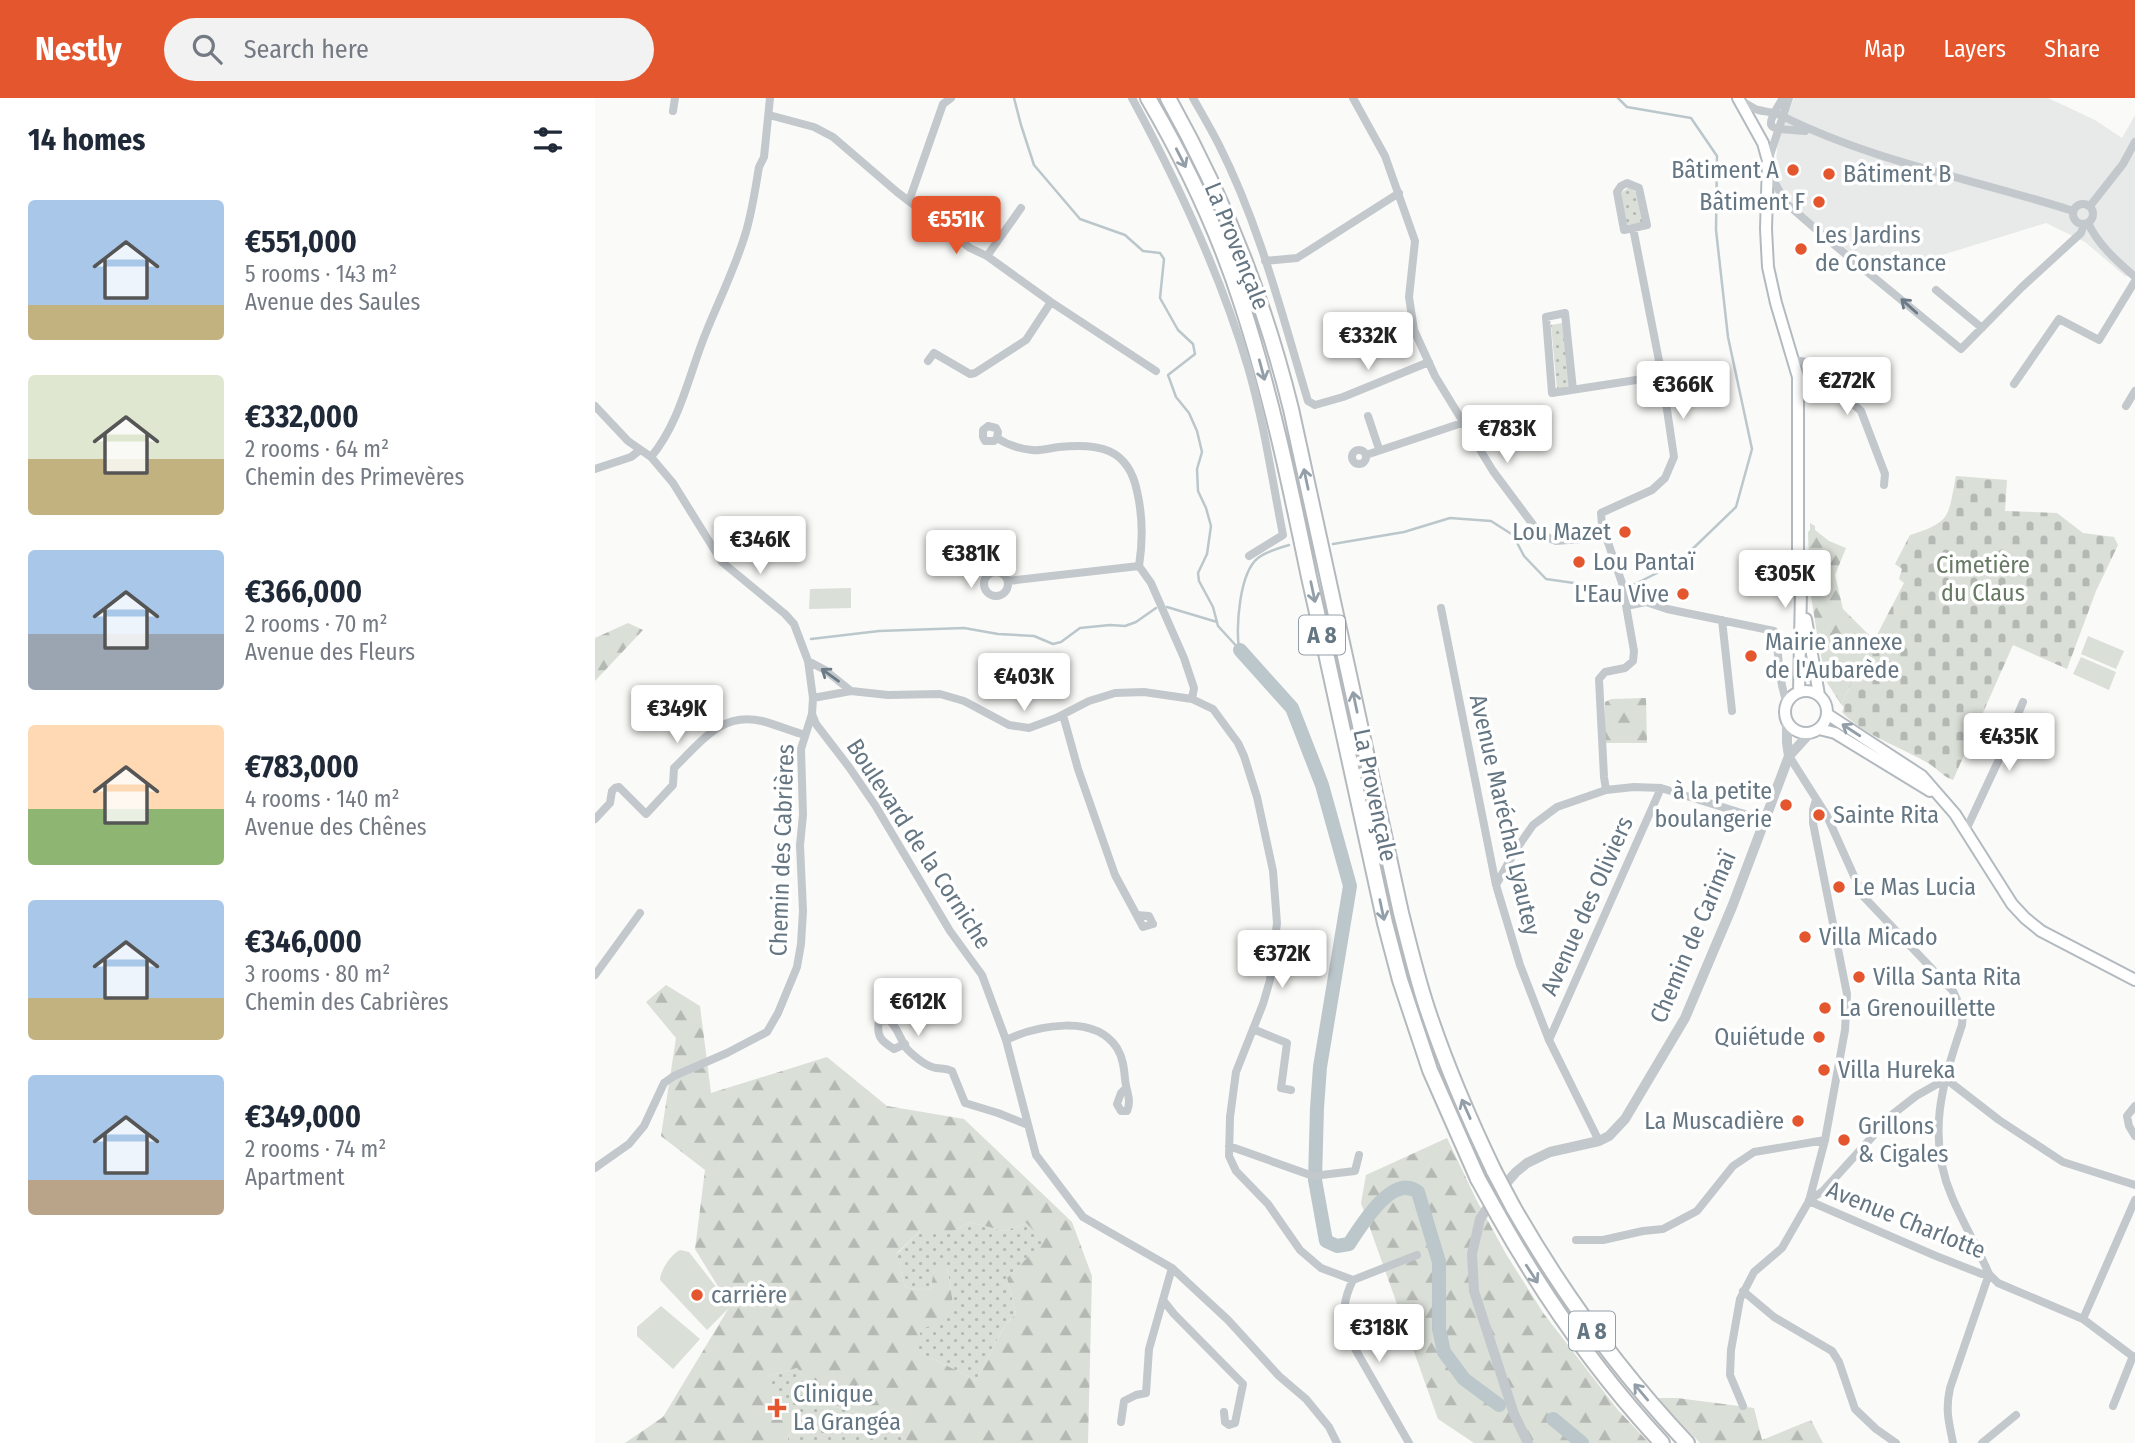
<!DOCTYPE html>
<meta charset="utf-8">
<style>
body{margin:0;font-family:"Fira Sans Condensed",sans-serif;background:#f2f2f3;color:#1f2937;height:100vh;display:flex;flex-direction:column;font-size:26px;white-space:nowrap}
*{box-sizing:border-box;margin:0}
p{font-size:23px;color:#747a83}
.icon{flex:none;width:38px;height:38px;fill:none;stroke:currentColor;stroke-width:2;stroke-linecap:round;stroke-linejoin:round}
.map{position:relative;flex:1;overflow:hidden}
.details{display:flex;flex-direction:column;background:#fff;width:595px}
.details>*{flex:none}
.price{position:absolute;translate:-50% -60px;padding:0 16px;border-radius:7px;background:#fff;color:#222;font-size:23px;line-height:46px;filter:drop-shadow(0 2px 4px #0008)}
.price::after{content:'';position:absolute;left:50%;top:42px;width:21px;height:16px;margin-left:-10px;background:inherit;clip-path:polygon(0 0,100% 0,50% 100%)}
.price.on{background:#e4572e;color:#fff}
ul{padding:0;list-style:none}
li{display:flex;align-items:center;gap:21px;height:175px;padding:0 28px}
li span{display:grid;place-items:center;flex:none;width:196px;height:140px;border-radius:7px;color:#555}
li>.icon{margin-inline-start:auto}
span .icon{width:84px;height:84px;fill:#fffc;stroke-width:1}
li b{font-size:30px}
h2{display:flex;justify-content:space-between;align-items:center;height:84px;padding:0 28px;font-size:30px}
header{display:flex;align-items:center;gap:42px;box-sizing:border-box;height:98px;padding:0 35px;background:#e4572e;color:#fff}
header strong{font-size:33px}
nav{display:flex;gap:38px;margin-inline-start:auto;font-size:24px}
.search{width:490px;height:63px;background:#f2f2f3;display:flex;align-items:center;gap:18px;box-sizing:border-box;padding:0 24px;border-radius:38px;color:#747a83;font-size:26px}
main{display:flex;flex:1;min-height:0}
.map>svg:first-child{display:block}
</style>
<header>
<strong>Nestly</strong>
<div class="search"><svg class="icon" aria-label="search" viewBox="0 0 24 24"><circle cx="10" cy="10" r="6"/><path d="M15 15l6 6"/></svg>Search here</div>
<nav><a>Map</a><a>Layers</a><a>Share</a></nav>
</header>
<main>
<section class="details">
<h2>14 homes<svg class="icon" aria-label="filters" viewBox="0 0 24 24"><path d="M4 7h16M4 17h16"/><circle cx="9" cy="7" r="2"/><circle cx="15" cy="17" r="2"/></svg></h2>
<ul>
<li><span style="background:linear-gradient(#a9c7e8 75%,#c2b280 0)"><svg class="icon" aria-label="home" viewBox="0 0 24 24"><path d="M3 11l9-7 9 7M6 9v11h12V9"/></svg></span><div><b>€551,000</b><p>5 rooms · 143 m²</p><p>Avenue des Saules</p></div></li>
<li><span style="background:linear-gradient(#dfe7d0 60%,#c2b280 0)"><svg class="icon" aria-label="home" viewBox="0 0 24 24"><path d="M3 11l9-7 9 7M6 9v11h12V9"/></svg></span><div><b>€332,000</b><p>2 rooms · 64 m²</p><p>Chemin des Primevères</p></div></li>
<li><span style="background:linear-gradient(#a9c7e8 60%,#9aa5b1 0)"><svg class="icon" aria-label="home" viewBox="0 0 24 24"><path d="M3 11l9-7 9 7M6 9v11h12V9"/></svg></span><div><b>€366,000</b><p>2 rooms · 70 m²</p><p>Avenue des Fleurs</p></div></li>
<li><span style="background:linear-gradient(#ffd9b3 60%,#8fb573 0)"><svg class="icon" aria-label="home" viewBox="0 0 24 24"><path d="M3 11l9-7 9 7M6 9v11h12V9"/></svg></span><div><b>€783,000</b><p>4 rooms · 140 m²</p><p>Avenue des Chênes</p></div></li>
<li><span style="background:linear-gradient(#a9c7e8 70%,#c2b280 0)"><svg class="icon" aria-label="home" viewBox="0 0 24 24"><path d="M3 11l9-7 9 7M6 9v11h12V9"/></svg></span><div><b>€346,000</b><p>3 rooms · 80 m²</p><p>Chemin des Cabrières</p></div></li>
<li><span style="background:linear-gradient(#a9c7e8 75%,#b9a48a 0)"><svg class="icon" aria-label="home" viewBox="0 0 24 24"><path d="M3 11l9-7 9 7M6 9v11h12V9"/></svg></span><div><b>€349,000</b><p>2 rooms · 74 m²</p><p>Apartment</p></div></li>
</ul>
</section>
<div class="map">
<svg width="1540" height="1345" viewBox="0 0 1540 1345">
<defs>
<pattern id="grass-dots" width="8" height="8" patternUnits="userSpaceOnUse" patternTransform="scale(1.75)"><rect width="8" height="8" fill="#dadfd7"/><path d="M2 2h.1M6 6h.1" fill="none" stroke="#b4b9b4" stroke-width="1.8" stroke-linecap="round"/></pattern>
<pattern id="forest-firs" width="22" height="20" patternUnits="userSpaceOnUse" patternTransform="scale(1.75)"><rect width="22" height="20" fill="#dadfd7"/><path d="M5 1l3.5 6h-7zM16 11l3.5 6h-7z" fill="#b4b9b4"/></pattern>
<pattern id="cemetery-stones" width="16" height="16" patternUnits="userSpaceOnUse" patternTransform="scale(1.75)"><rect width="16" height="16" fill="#dadfd7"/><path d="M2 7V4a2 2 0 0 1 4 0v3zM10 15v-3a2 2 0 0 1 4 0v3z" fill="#b4b9b4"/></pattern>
<pattern id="park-tufts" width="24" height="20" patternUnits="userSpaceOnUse" patternTransform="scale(1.75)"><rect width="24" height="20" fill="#dadfd7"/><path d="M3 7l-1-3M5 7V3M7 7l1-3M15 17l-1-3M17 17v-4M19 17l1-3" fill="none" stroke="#b4b9b4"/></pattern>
</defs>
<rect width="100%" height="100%" fill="#fafaf8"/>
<path fill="#e8e9e9" d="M1199,0H1453L1500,22L1527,40L1540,17V179L1530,178L1490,144L1451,125L1295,173L1293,171L1292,175L1285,177L1211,120L1199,108L1178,94L1183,42Z"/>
<path fill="url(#grass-dots)" d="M1034,89L1042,95L1048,125L1031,127L1026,95Z
M968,225L975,290L962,291L956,227Z
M375,1124L409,1133L431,1125L450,1143L412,1180L421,1216L410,1227L381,1282L336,1260L318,1253L327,1230L358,1205L352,1170L339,1171L336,1190L326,1192L310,1189L302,1156L325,1133H359Z
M202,1270L233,1307L279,1319L316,1345H191L198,1329L167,1285L171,1279Z"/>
<path fill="url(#forest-firs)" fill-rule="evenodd" d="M1215,425L1220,428V432L1234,443L1251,450L1240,477L1248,511L1279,542L1246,606L1231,583L1223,542L1215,491L1213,434L1215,432Z
M33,525L48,532L0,583V540Z
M1051,600L1052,645H1010V604L1016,601Z
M71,887L105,908L116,995L232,959L292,1008L369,1021L477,1124L497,1178L493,1345H316L279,1319L233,1307L202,1270L171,1279L168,1285L180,1298L198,1329L191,1345H30L68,1319L135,1208L100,1151L110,1072L66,1038L81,940L51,904ZM375,1124L409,1133L431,1125L449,1143L412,1180L421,1216L410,1227L381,1282L336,1260L319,1253L327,1230L347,1226L358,1205L352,1170H339L336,1190L326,1192L310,1189L302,1155L325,1133H359Z
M852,1040L881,1101L911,1156L949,1216L1023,1312L1054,1345H879L843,1321L766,1105L771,1077Z
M1062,1300H1082L1159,1310L1167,1342L1216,1322L1228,1345H1105Z"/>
<path fill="url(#cemetery-stones)" d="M1361,378L1412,382L1410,413L1462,415L1488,435L1519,439L1523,447L1501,493L1472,571L1418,547L1358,682C1348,679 1341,669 1331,664C1304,648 1268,637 1247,614L1249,609L1246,606L1309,485L1304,481L1307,471L1300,466L1315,437C1357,424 1353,418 1361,378Z"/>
<path fill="url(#park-tufts)" d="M1244,540L1269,560L1256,586L1234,561Z"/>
<path fill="#dadfd7" d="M256,490V510L214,511L215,491Z
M1493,538L1529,553L1521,571L1486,556Z
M1486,559L1521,574L1514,592L1478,576Z
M85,1152L94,1154L136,1208L112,1232L65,1182C65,1173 76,1156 85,1152Z
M66,1208L105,1241L78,1271L42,1238V1229Z"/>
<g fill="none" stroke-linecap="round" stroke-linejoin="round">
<path stroke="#bbc7cb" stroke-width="2.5" d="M419,0L426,27L439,67L485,121L530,137L548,153L565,155L569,161L565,200L583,232L598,246L600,256L573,277L581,299L594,315L602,333L607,354L602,371L603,393L611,410L616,428L612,456L603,475L604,483L618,509L623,528L645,552
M738,446L809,434L855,420L896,423L918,437L929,458L951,481L1021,491L1034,489L1084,464L1141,409L1157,351L1133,239L1121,132L1122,58L1096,20L1032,9L1023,0
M572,509L622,524
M216,541L284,533L369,530L403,536L439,538L458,546L466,544L485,530L515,527L530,528L541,524L561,510
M644,551C641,529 644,475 663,460C672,453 684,450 694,447"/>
<path stroke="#bbc7cb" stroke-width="14" d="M645,552L697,610L727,687L755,788L725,969L722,1010L720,1082L731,1143L742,1148L754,1146C766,1128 798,1074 823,1094L844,1164V1231L849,1254L869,1281L904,1307
M958,1321L987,1345"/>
<g stroke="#b3babf" stroke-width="14">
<path id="secondary" d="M1143,0L1168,45L1173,63L1171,131L1173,169L1181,205L1203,279V452L1206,492L1204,594
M1211,521L1224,597
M1190 614a21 21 0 1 1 42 0a21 21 0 1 1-42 0Z
M1232,616L1327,678L1360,716L1417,806L1430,820L1446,833L1540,882
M1224,631L1240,635L1335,693"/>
</g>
<g stroke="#b4b9bd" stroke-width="18">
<path id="motorway" d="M553,0C591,65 624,135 647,207C676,296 695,387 714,479C740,594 765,709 790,825L805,882L835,972L883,1081
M573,0C628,98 669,201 696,311L806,815C815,850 823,885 835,919C853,972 875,1023 899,1073
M918,1109C967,1195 1024,1273 1092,1345
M903,1117C949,1199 1003,1276 1067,1345"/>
</g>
<path stroke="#c3c8cc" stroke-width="8" d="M537,0C584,87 625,175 653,269C669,324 677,381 688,437L654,458
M598,0C607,16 616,31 624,47C665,128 687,217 713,303L720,307L748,299L834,264
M758,0L790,58L820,143L814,199L819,232L840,278L898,373L945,436L961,443L1011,439
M1188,0C1165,37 1176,29 1210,33
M1144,1C1150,5 1157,10 1163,12C1172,14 1180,14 1189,19C1282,65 1380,81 1478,113
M78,13L80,0
M174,17L219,29L238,39L302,94L375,150L392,158L456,204L561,273
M1173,63L1194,0
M1174,75L1192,106L1231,140L1366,251L1427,189L1486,135L1489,126
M1032,85L1044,90L1052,127L1029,132L1022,94L1026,88Z
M314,103L348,6L356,0
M1478 116a10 10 0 1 1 20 0a10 10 0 1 1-20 0Z
M1495,108L1528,66L1540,44
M1493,125C1504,148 1522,163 1540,179
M392,158L426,110
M670,163L702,160L804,95
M1341,192L1387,230
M1199,262L1211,264L1266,313L1290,376L1289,387
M333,263L339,255L375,276L380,275L431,242L456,204
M1419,286L1464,221L1504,242L1540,183
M978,292L970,215L951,219L957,295L1067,278
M0,308L33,343L56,359L78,385L127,464L190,516L199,526L213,563L218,600L217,616L206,651L208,717L205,747L208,813L206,846L202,869L183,915L172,934L132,955L79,978L69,985L49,1028L34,1046L0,1070
M1531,308L1540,293
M773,318L784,351
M402,340L399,343H390L388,339V332L393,328L401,330L403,334L402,340C413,347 424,351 437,352C446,353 455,350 464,349C504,345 533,350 542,393C548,419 548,443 544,468L556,485L589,560L599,590L597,601
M757 359a7 7 0 1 1 14 0a7 7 0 1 1-14 0Z
M771,357L867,325
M56,359C86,323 94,275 112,232C125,200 140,170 150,137C157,115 160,92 164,69L169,59L175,0
M0,371L36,359L45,352
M389 486a12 12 0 1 1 24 0a12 12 0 1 1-24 0Z
M413,483L544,468
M1031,508L1051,504L1072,511L1179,533L1181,538C1184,561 1184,584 1192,605
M846,510L901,787L925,867L954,942L1004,1043
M1127,522L1137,613
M213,563L230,572L256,593
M218,600L256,593L293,597L345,596L369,603L414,627L434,630L461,620L494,603L520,595L549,594L597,601L618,611L643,645L649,658L662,699L678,773L682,825L675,882L668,906L641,974L635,1019L634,1058L641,1073L673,1106L705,1152L726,1170L758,1182
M217,616L221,626L254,669L280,707L355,833L387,877L411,942L441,1057L488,1119L577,1170L633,1222L684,1278L711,1301L734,1329L742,1345
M468,617L483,671L520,777L548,829L558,826L554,818L542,817
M1194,658L1232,718L1268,798L1358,893L1368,915L1367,927C1347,986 1331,1039 1357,1099C1368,1125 1383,1150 1394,1176L1403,1185L1488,1221L1540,1260
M1011,692L1009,679L1004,581L1010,574L1030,570L1038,563L1039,553L1027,485L1007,427L1006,415L1057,392L1070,380L1079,359L1067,278L1038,130
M0,721L15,705L17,693L20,690L24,689L51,716L78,687L79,670C105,645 126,613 167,623C182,627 196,633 210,637
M1371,732L1407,655L1428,604
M901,787L920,753L938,727L962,709L1011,692L1039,689L1066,690L1169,722
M0,877L45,815
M658,931L692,945L686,990L696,992
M411,942C441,928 499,915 522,950C528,960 529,970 530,981C531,993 537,1002 532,1013H526L522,1006L526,995L530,991
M954,942L1066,690
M310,946L299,951C286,943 281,938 284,923L294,922C303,930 305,941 312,951C319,958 330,968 341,970C347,971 351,970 357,973L370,1005L403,1015L433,1027
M1540,1008L1532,1018L1534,1028L1540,1038
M634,1048L718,1078L760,1073L764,1057
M1214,1102L1228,1093L1298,1016L1321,998L1351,981L1404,1022L1468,1064L1540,1087
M1214,1103L1341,1158L1387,1176H1394L1355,1290C1350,1313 1354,1324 1358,1345
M981,1142H1008L1048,1133L1068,1131L1102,1113L1138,1068L1159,1054L1230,1042
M758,1182C749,1200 747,1215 751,1235L814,1345
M758,1182L822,1157
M1148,1193L1179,1219L1237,1253L1244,1264L1260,1311L1281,1331L1301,1345
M568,1202L579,1216L648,1286L640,1325L634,1327L630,1324L629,1314
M1488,1221L1540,1102
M1148,1308L1135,1277L1136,1252L1145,1201L1159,1174L1187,1150L1214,1103L1230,1042L1250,932L1252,896L1218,725V712L1221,702
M1518,1308L1538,1258
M526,1324L529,1303L541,1297L551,1295L554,1251L577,1170
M1387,1345L1421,1317"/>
<path stroke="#c3c8cc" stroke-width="10" d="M1192,625V645L1194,658
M933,1345L919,1316L879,1193L877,1156L885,1121L901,1097L921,1074L932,1065L955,1054L1004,1043L1014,1038L1030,1021L1090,920L1137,809L1194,658L1215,635"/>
<use href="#secondary" stroke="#fff" stroke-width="10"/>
<use href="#motorway" stroke="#fff" stroke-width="14"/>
<g stroke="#b4b9bd" stroke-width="18" stroke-linecap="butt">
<path id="motorway-bridge" d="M899,1073L918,1109
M883,1081L903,1117"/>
</g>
<use href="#motorway-bridge" stroke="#fff" stroke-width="14"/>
</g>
<defs><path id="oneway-shaft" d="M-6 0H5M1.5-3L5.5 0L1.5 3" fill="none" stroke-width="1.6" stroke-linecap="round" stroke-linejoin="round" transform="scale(1.75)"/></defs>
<g stroke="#939fa8">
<use href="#oneway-shaft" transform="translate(586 60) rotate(63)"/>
<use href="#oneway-shaft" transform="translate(667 272) rotate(75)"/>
<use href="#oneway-shaft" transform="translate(711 381) rotate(-102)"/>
<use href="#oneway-shaft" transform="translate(718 494) rotate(78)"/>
<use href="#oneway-shaft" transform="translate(760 604) rotate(-102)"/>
<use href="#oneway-shaft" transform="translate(1256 632) rotate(-147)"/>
<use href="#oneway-shaft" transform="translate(787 812) rotate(78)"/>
<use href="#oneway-shaft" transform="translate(871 1011) rotate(-114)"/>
<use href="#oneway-shaft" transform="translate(937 1176) rotate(57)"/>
<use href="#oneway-shaft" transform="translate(1046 1294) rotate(-130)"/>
</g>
<g stroke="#6a7a87">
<use href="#oneway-shaft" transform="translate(1314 208) rotate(-138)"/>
<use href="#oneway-shaft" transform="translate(235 577) rotate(-144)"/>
</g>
<g fill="#e4572e" stroke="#fff" stroke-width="2.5">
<circle cx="1198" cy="72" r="7"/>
<circle cx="1234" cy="76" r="7"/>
<circle cx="1224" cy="104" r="7"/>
<circle cx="1206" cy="151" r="7"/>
<circle cx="1030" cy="434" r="7"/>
<circle cx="984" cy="464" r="7"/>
<circle cx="1088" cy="496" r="7"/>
<circle cx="1156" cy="558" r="7"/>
<circle cx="1191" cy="707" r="7"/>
<circle cx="1224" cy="717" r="7"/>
<circle cx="1244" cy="789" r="7"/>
<circle cx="1210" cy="839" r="7"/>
<circle cx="1264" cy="879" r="7"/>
<circle cx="1230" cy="910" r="7"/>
<circle cx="1224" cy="939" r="7"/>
<circle cx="1229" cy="972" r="7"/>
<circle cx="1203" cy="1023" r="7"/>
<circle cx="1249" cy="1042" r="7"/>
<circle cx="102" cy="1197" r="7"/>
<path d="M178.5 1299.5h7v7h7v7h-7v7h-7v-7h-7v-7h7z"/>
</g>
<g text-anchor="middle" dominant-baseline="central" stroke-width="7" stroke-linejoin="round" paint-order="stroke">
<g fill="#fff" stroke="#939fa8" stroke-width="2">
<rect x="704" y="517.5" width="46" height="39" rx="5"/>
<rect x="974" y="1213.5" width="46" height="39" rx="5"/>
</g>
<g font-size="23" font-weight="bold" fill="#657683">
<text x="727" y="537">A 8</text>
<text x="997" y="1233">A 8</text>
</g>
<g font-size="24" fill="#657683" stroke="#fff" text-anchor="start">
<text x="1184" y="72" text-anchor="end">Bâtiment A</text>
<text x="1248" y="76">Bâtiment B</text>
<text x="1210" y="104" text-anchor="end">Bâtiment F</text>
<text x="1220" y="137">Les Jardins<tspan x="1220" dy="28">de Constance</tspan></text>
<text x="1016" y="434" text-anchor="end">Lou Mazet</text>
<text x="998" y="464">Lou Pantaï</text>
<text x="1074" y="496" text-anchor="end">L'Eau Vive</text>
<text x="1170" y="544">Mairie annexe<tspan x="1170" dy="28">de l'Aubarède</tspan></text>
<text x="1177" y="693" text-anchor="end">à la petite<tspan x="1177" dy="28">boulangerie</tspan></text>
<text x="1238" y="717">Sainte Rita</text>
<text x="1258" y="789">Le Mas Lucia</text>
<text x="1224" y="839">Villa Micado</text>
<text x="1278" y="879">Villa Santa Rita</text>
<text x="1244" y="910">La Grenouillette</text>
<text x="1210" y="939" text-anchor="end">Quiétude</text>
<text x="1243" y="972">Villa Hureka</text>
<text x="1189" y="1023" text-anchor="end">La Muscadière</text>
<text x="1263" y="1028">Grillons<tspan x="1263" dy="28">&amp; Cigales</tspan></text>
<text x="116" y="1197">carrière</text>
<text x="198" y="1296">Clinique<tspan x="198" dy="28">La Grangéa</tspan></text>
</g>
<g font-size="24" fill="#657683" stroke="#fff">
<text transform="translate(642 148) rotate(68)">La Provençale</text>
<text transform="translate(780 697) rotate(78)">La Provençale</text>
<text transform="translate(910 717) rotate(77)">Avenue Maréchal Lyautey</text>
<text transform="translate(324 746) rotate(57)">Boulevard de la Corniche</text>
<text transform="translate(187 752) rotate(-88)">Chemin des Cabrières</text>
<text transform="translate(992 808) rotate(-66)">Avenue des Oliviers</text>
<text transform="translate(1098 839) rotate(-67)">Chemin de Carimaï</text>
<text transform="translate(1311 1122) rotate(22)">Avenue Charlotte</text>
</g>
<g font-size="24" fill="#687a64" stroke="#fff">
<text x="1388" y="467">Cimetière<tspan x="1388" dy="28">du Claus</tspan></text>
</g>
</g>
</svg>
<b class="price on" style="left:361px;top:158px">€551K</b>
<b class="price" style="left:773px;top:274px">€332K</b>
<b class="price" style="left:1252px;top:319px">€272K</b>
<b class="price" style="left:1088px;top:323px">€366K</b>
<b class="price" style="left:912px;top:367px">€783K</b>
<b class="price" style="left:165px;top:478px">€346K</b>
<b class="price" style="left:376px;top:492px">€381K</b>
<b class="price" style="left:1190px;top:512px">€305K</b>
<b class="price" style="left:429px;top:615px">€403K</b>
<b class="price" style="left:82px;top:647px">€349K</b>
<b class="price" style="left:1414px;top:675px">€435K</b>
<b class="price" style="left:687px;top:892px">€372K</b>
<b class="price" style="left:323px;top:940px">€612K</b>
<b class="price" style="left:784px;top:1266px">€318K</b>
</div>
</main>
